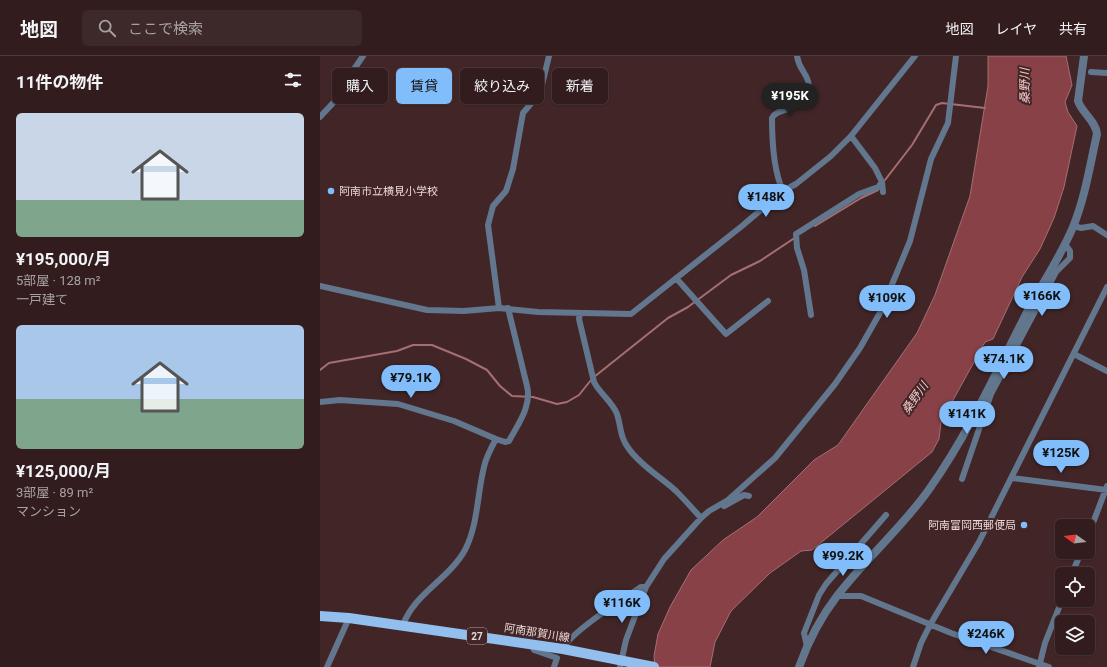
<!DOCTYPE html>
<html lang="ja">
<meta charset="utf-8">
<style>
body{margin:0;font-family:Roboto,"Noto Sans JP",sans-serif;background:#3d292a;color:#f1f3f6;height:100vh;display:flex;flex-direction:column;font-size:15px;white-space:nowrap}
*{box-sizing:border-box;margin:0}
p{font-size:13px;color:#a8a1a4}
.icon{flex:none;width:22px;height:22px;fill:none;stroke:currentColor;stroke-width:2;stroke-linecap:round;stroke-linejoin:round}
.map{position:relative;flex:1;overflow:hidden}
.sheet{display:flex;flex-direction:column;background:#321c1d;width:320px}
.sheet>*{flex:none}
.top-card{position:absolute;left:12px;top:12px;width:380px;height:36px;display:flex;gap:8px}
.needle{width:26px;rotate:284deg}
.tools{position:absolute;left:735px;top:463px;display:grid;gap:8px}
.tools a{display:grid;place-items:center;width:40px;height:40px;border-radius:6px;background:#321c1d;box-shadow:0 1px 3px #0004,0 0 0 1px #4d3a3b;font-size:20px}
.price{position:absolute;translate:-50% -34px;padding:0 9px;border-radius:14px;background:#80bdfa;color:#111;font-size:13px;line-height:26px;filter:drop-shadow(0 1px 2px #0008)}
.price::after{content:'';position:absolute;left:50%;top:24px;width:12px;height:9px;margin-left:-6px;background:inherit;clip-path:polygon(0 0,100% 0,50% 100%)}
.price.current{background:#222;color:#fff}
ul{padding:0;list-style:none}
li{display:grid;align-content:center;gap:8px;height:212px;padding:0 16px}
li span{display:grid;place-items:center;height:124px;border-radius:6px;color:#555}
li>.icon{margin-inline-start:auto}
span .icon{width:72px;height:72px;fill:#fffc;stroke-width:1}
li b{font-size:17px}
h2{display:flex;justify-content:space-between;align-items:center;height:48px;padding:0 16px;font-size:17px}
.chip{padding:0 14px;border-radius:6px;background:#321c1d;box-shadow:0 1px 3px #0004,0 0 0 1px #4d3a3b;font-size:14px;line-height:36px}
.chip.current{background:#80bdfa;color:#111}
header{display:flex;align-items:center;gap:24px;box-sizing:border-box;height:56px;padding:0 20px;background:#321c1d;border-bottom:1px solid #4d3a3b}
header strong{font-size:19px}
nav{display:flex;gap:22px;margin-inline-start:auto;font-size:14px}
.search{width:280px;height:36px;background:#3d292a;display:flex;align-items:center;gap:10px;box-sizing:border-box;padding:0 14px;border-radius:6px;color:#a8a1a4;font-size:15px}
main{display:flex;flex:1;min-height:0}
.map>svg:first-child{display:block}
</style>
<header>
<strong>地図</strong>
<div class="search"><svg class="icon" aria-label="search" viewBox="0 0 24 24"><circle cx="10" cy="10" r="6"/><path d="M15 15l6 6"/></svg>ここで検索</div>
<nav><a>地図</a><a>レイヤ</a><a>共有</a></nav>
</header>
<main>
<section class="sheet">
<h2>11件の物件<svg class="icon" aria-label="filters" viewBox="0 0 24 24"><path d="M4 7h16M4 17h16"/><circle cx="9" cy="7" r="2"/><circle cx="15" cy="17" r="2"/></svg></h2>
<ul>
<li><span style="background:linear-gradient(#c9d6e8 70%,#7fa58c 0)"><svg class="icon" aria-label="home" viewBox="0 0 24 24"><path d="M3 11l9-7 9 7M6 9v11h12V9"/></svg></span><div><b>¥195,000/月</b><p>5部屋 · 128 m²</p><p>一戸建て</p></div></li>
<li><span style="background:linear-gradient(#a9c7e8 60%,#7fa58c 0)"><svg class="icon" aria-label="home" viewBox="0 0 24 24"><path d="M3 11l9-7 9 7M6 9v11h12V9"/></svg></span><div><b>¥125,000/月</b><p>3部屋 · 89 m²</p><p>マンション</p></div></li>
</ul>
</section>
<div class="map">
<svg width="787" height="611" viewBox="0 0 787 611">
<rect width="100%" height="100%" fill="#422627"/>
<path fill="#884247" stroke="#a56e72" d="M668,0H746L752,29L745,46L748,56L757,70L744,131L734,162L720,193L702,221L673,283L665,286L621,366L619,383L612,396L492,494L481,495L450,517L411,555L395,586L390,611H335L334,600L338,578L350,551L371,514L403,484L437,461L494,404L518,389L597,277L615,239L650,140L668,30Z"/>
<g fill="none" stroke-linecap="round" stroke-linejoin="round">
<path stroke="#a56e72" stroke-width="2" d="M565,124L592,89L616,49L622,47L665,52
M495,170L541,142L558,134
M0,314L9,307L77,295L93,289H112L146,303L167,314L180,330L192,340L213,341L237,348L247,346L259,339L271,324
M274,321L348,262L368,251L411,219L440,205L476,181"/>
<path stroke="#62778e" stroke-width="6" d="M771,16L787,17
M0,61L14,46L28,22L43,0
M562,126L563,136
M463,135C453,114 452,85 452,62C456,54 466,55 473,51C479,47 491,32 488,25C485,15 479,13 477,0
M754,170L761,172L773,170L787,179
M356,222L406,278L448,245
M0,230L107,254L144,255L179,252L218,256L311,258L422,170L463,135L476,128L511,100L531,80L595,0
M179,252L168,169L173,150L186,135L193,113L203,57L220,37L229,0
M491,259L484,214L477,192L476,178L539,138L558,131L562,126L555,112L531,80
M754,298L787,315
M671,338L736,216L750,202V195L745,188
M0,346L20,344L78,348L134,365L176,383
M692,422L787,434
M642,423L671,338L670,336
M404,450L424,439L429,440
M381,462L389,455L408,444L455,402L515,328L540,292L561,255L590,185L611,103L628,67L636,0
M768,480L787,430
M752,518L761,496
M517,540H541L631,577L729,611
M83,569C94,538 129,523 145,494C158,469 157,439 164,411C166,401 171,392 176,383L185,386L189,385C198,368 212,350 207,330L188,252
M212,588L214,594L237,602L234,611
M487,590L484,577L499,539L506,528L566,459
M243,593C249,577 304,542 321,531H326L344,503L381,462C373,453 365,444 356,435C341,421 321,410 309,393C300,382 301,370 297,358C292,345 280,338 274,326L259,263L260,257
M7,611L29,562
M300,611L306,584L326,531
M593,611L601,587L610,569L659,486L787,231
M719,611L725,587L742,544"/>
<path stroke="#62778e" stroke-width="8" d="M479,611C488,586 500,562 517,540C546,502 583,471 610,432C648,378 676,317 706,258C721,229 740,202 753,171C765,142 770,109 777,78C776,65 762,57 758,45L764,0"/>
<path stroke="#92bfed" stroke-width="10" d="M0,560L29,562L243,593L334,611"/>
</g>
<g fill="#80bdfa" stroke="#422627" stroke-width="1.5">
<circle cx="11" cy="135" r="4"/>
<circle cx="704" cy="469" r="4"/>
</g>
<g text-anchor="middle" dominant-baseline="central" stroke-width="4" stroke-linejoin="round" paint-order="stroke">
<rect fill="#422627" stroke="#b8a1a2" stroke-width="1" x="147" y="572" width="20" height="16" rx="3"/>
<g font-size="10" font-weight="bold" fill="#ead6d6">
<text x="157" y="580">27</text>
</g>
<g font-size="11" fill="#ead6d6" stroke="#422627" text-anchor="start">
<text x="19" y="135">阿南市立横見小学校</text>
<text x="696" y="469" text-anchor="end">阿南富岡西郵便局</text>
</g>
<g font-size="11" fill="#ead6d6" stroke="#422627">
<text transform="translate(217 577) rotate(9)">阿南那賀川線</text>
</g>
<g font-size="12" font-style="italic" fill="#f6cacb" stroke="#422627">
<text transform="translate(705 30) rotate(-91)">桑野川</text>
<text transform="translate(595 342) rotate(-55)">桑野川</text>
</g>
</g>
</svg>
<div class="tools">
<a><svg class="needle" viewBox="-14 -14 28 28"><path d="M0-13l5 13h-10z" fill="#e53935"/><path d="M0 13l5-13h-10z" fill="#a8a1a4"/></svg></a>
<a><svg class="icon" aria-label="locate" viewBox="0 0 24 24"><circle cx="12" cy="12" r="6"/><path d="M12 2v4M12 18v4M2 12h4M18 12h4"/></svg></a>
<a><svg class="icon" aria-label="layers" viewBox="0 0 24 24"><path d="M12 4l9 5-9 5-9-5zM3 14l9 5 9-5"/></svg></a>
</div>
<b class="price current" style="left:470px;top:61px">¥195K</b>
<b class="price" style="left:446px;top:162px">¥148K</b>
<b class="price" style="left:722px;top:261px">¥166K</b>
<b class="price" style="left:567px;top:263px">¥109K</b>
<b class="price" style="left:684px;top:324px">¥74.1K</b>
<b class="price" style="left:91px;top:343px">¥79.1K</b>
<b class="price" style="left:647px;top:379px">¥141K</b>
<b class="price" style="left:741px;top:418px">¥125K</b>
<b class="price" style="left:523px;top:521px">¥99.2K</b>
<b class="price" style="left:302px;top:568px">¥116K</b>
<b class="price" style="left:666px;top:599px">¥246K</b>
<div class="top-card">
<a class="chip">購入</a>
<a class="chip current">賃貸</a>
<a class="chip">絞り込み</a>
<a class="chip">新着</a>
</div>
</div>
</main>
